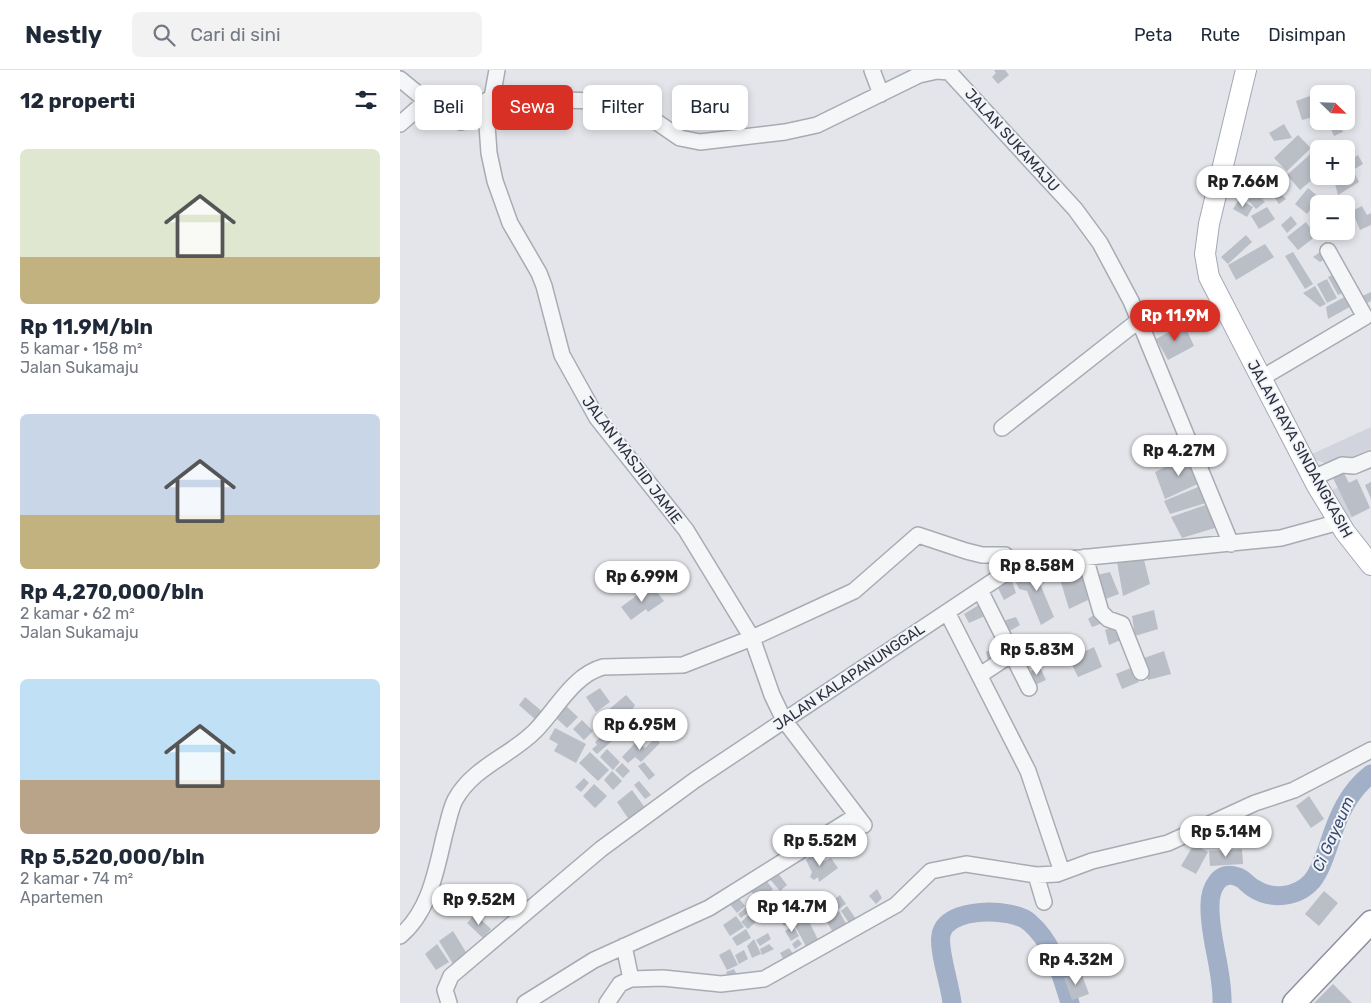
<!DOCTYPE html>
<html lang="id">
<meta charset="utf-8">
<style>
body{margin:0;font-family:Rubik,sans-serif;background:#f2f2f3;color:#1f2937;height:100vh;display:flex;flex-direction:column;font-size:19px;white-space:nowrap}
*{box-sizing:border-box;margin:0}
p{font-size:16px;color:#747a83}
.icon{flex:none;width:28px;height:28px;fill:none;stroke:currentColor;stroke-width:2;stroke-linecap:round;stroke-linejoin:round}
.map{position:relative;flex:1;overflow:hidden}
.side{display:flex;flex-direction:column;background:#fff;width:400px}
.side>*{flex:none}
.hud{position:absolute;left:15px;top:15px;width:475px;height:45px;display:flex;gap:10px}
.needle{width:32px;rotate:113deg}
.controls{position:absolute;left:910px;top:15px;display:grid;gap:10px}
.controls a{display:grid;place-items:center;width:45px;height:45px;border-radius:8px;background:#fff;box-shadow:0 2px 8px #0003;font-size:25px}
.price{position:absolute;translate:-50% -42px;padding:0 11px;border-radius:18px;background:#fff;color:#222;font-size:16px;line-height:32px;filter:drop-shadow(0 1px 2px #0008)}
.price::after{content:'';position:absolute;left:50%;top:30px;width:15px;height:11px;margin-left:-8px;background:inherit;clip-path:polygon(0 0,100% 0,50% 100%)}
.price.on{background:#d93025;color:#fff}
ul{padding:0;list-style:none}
li{display:grid;align-content:center;gap:10px;height:265px;padding:0 20px}
li span{display:grid;place-items:center;height:155px;border-radius:8px;color:#555}
li>.icon{margin-inline-start:auto}
span .icon{width:90px;height:90px;fill:#fffc;stroke-width:1}
li b{font-size:21px}
h2{display:flex;justify-content:space-between;align-items:center;height:60px;padding:0 20px;font-size:21px}
.tag{padding:0 18px;border-radius:8px;background:#fff;box-shadow:0 2px 8px #0003;font-size:18px;line-height:45px}
.tag.on{background:#d93025;color:#fff}
header{display:flex;align-items:center;gap:30px;box-sizing:border-box;height:70px;padding:0 25px;background:#fff;border-bottom:1px solid #e0e1e3}
header strong{font-size:24px}
nav{display:flex;gap:28px;margin-inline-start:auto;font-size:18px}
.search{width:350px;height:45px;background:#f2f2f3;display:flex;align-items:center;gap:12px;box-sizing:border-box;padding:0 18px;border-radius:8px;color:#747a83;font-size:19px}
main{display:flex;flex:1;min-height:0}
.map>svg:first-child{display:block}
</style>
<header>
<strong>Nestly</strong>
<div class="search"><svg class="icon" aria-label="search" viewBox="0 0 24 24"><circle cx="10" cy="10" r="6"/><path d="M15 15l6 6"/></svg>Cari di sini</div>
<nav><a>Peta</a><a>Rute</a><a>Disimpan</a></nav>
</header>
<main>
<section class="side">
<h2>12 properti<svg class="icon" aria-label="filters" viewBox="0 0 24 24"><path d="M4 7h16M4 17h16"/><circle cx="9" cy="7" r="2"/><circle cx="15" cy="17" r="2"/></svg></h2>
<ul>
<li><span style="background:linear-gradient(#dfe7d0 70%,#c2b280 0)"><svg class="icon" aria-label="home" viewBox="0 0 24 24"><path d="M3 11l9-7 9 7M6 9v11h12V9"/></svg></span><div><b>Rp 11.9M/bln</b><p>5 kamar · 158 m²</p><p>Jalan Sukamaju</p></div></li>
<li><span style="background:linear-gradient(#c9d6e8 65%,#c2b280 0)"><svg class="icon" aria-label="home" viewBox="0 0 24 24"><path d="M3 11l9-7 9 7M6 9v11h12V9"/></svg></span><div><b>Rp 4,270,000/bln</b><p>2 kamar · 62 m²</p><p>Jalan Sukamaju</p></div></li>
<li><span style="background:linear-gradient(#bfe0f5 65%,#b9a48a 0)"><svg class="icon" aria-label="home" viewBox="0 0 24 24"><path d="M3 11l9-7 9 7M6 9v11h12V9"/></svg></span><div><b>Rp 5,520,000/bln</b><p>2 kamar · 74 m²</p><p>Apartemen</p></div></li>
</ul>
</section>
<div class="map">
<svg width="971" height="933" viewBox="0 0 971 933">
<rect width="100%" height="100%" fill="#e3e5ea"/>
<path fill="#d1d4dc" d="M971,357V379L940,394H928L913,389L912,384Z
M957,409L970,438L946,450L930,421Z"/>
<g fill="none" stroke-linecap="round" stroke-linejoin="round">
<path stroke="#a1afc7" stroke-width="19" d="M552,933C550,914 538,880 541,865C546,836 613,838 629,852C653,872 661,904 670,933
M822,933C823,900 809,868 810,835C810,819 819,799 838,807C844,809 848,815 853,818C871,830 897,828 912,811C920,801 925,786 929,774C938,746 948,722 971,704"/>
</g>
<path fill="#babec6" d="M594,0H605L609,5L598,14L592,7L596,3Z
M910,26L916,46L902,50L896,31Z
M946,41L952,55L943,59L940,51H946Z
M927,51H938L943,62L934,66Z
M884,54L892,68L874,71L869,63Z
M898,65L911,78L887,101L874,88Z
M915,80L919,85V104L900,120L887,105Z
M958,85L963,94L946,104V92Z
M838,100L856,116L844,128L831,116Z
M876,100L889,112L881,121L868,109Z
M954,102L959,112L938,125L935,114Z
M866,115L871,122L863,129L857,121Z
M908,118L920,128L907,144L895,134Z
M856,123L865,132L856,139L848,130Z
M880,123L886,129L879,134L874,127Z
M839,129L853,137L847,147L833,139Z
M962,136L967,145L971,143V155L960,160L952,141Z
M867,137L875,149L859,159L851,146Z
M891,146L897,154L887,163L881,155Z
M906,152L916,166L898,180L887,167Z
M846,165L852,172L828,194L821,187Z
M865,174L874,187L836,210L828,195Z
M923,180L928,187L920,192L913,187Z
M893,182L913,214L905,219L885,186Z
M939,202L949,220L938,225L928,207Z
M927,209L937,228L927,233L917,214Z
M915,216L926,234L920,237L903,223Z
M971,222V231L961,236L958,228Z
M950,224L955,234L928,249L926,237Z
M784,254L794,276L768,290L756,269Z
M792,384L802,412L765,429L755,402Z
M941,397L949,413L957,409L970,438L952,447L930,402Z
M971,412V429L965,415Z
M803,415L809,432L770,444L764,431Z
M811,433L818,457L782,468L771,447Z
M743,486L750,514L723,526L717,492Z
M680,494L688,530L669,539L657,499Z
M644,496L650,510L640,514L654,547L641,555L627,521L619,519L614,508Z
M710,502L719,524L703,530L697,505Z
M611,508L616,523L604,530L597,516Z
M254,518L264,531L248,542L246,539L231,550L221,537L244,520L247,523Z
M582,533L587,545L569,553L564,544Z
M754,540L758,559L735,566L732,546Z
M698,542L703,553L692,557L688,549Z
M616,547L620,555L608,562L603,551Z
M719,554L723,569L709,575L705,560Z
M624,564L628,574L617,579L610,567Z
M597,576L602,586L589,594L586,582Z
M694,577L702,597L678,607L669,589Z
M764,581L771,604L748,610L744,588Z
M640,597L646,610L635,615L626,603Z
M733,597L739,612L722,619L716,604Z
M200,618L210,632L196,642L186,627Z
M226,625L235,635L232,640L238,648L216,667L200,647Z
M125,627L144,643L137,651L119,635Z
M165,635L178,647L167,658L155,647Z
M182,650L193,661L184,670L173,659Z
M155,658L186,674L176,693L154,681L158,674L149,669Z
M205,663L212,671L197,684L192,679L197,675L195,672Z
M255,668L260,673L241,692L235,687L228,693L222,687L237,671L245,678Z
M207,679L220,692L213,700L200,687Z
M190,682L209,700L198,711L179,693Z
M244,692L255,705L249,710L238,696Z
M222,693L230,701L223,708L215,700Z
M212,701L222,711L213,720L204,710Z
M184,708L189,713L181,722L175,717Z
M239,711L251,725L245,729L234,715Z
M194,714L207,726L195,738L183,726Z
M232,720L246,739L230,751L217,732Z
M909,726L924,749L911,758L896,736Z
M815,757L821,767L803,776L797,766Z
M794,774L808,782L796,804L781,796Z
M842,779L843,794L810,796L809,781Z
M416,780L424,791L431,788L438,798L419,812L418,807L414,810L410,807L412,802L406,790Z
M377,802L387,815L380,821L369,808Z
M364,808L373,819L359,831L350,820Z
M477,819L482,828L476,834L469,826Z
M924,821L938,833L919,856L905,844Z
M381,823L387,834L374,841L368,830Z
M420,823L428,827L421,834L414,826Z
M440,825L446,834L437,840L431,832Z
M338,827L345,836L337,843L329,833Z
M414,828L421,838L403,843L398,836L401,829Z
M349,835L353,839L341,848L338,844Z
M447,836L458,852L451,856L441,841Z
M358,837L364,842L360,847L354,842Z
M387,839L394,850L384,856L377,845Z
M439,841L448,857L434,864L425,849Z
M352,842L358,850L348,859L341,852Z
M75,844L91,859L83,868L67,853Z
M336,846L344,857L330,866L323,855Z
M407,847L420,874L408,880L394,854Z
M393,856L399,866L391,871L385,861Z
M346,859L351,868L337,876L332,868Z
M53,861L69,887L53,894L39,871Z
M368,863L371,869L360,876L356,870Z
M354,869L361,884L352,888L347,876Z
M398,869L402,874L395,879L392,874Z
M37,874L49,892L36,900L25,884Z
M369,874L374,879L362,885L360,879Z
M404,877L405,882L386,894L380,883L389,878L393,884Z
M330,879L338,895L327,900L319,885Z
M344,880L348,889L339,894L335,885Z
M334,899L338,907L330,911L326,902Z
M681,902L689,924L672,930L664,908Z
M933,914L952,933H914Z"/>
<g fill="none" stroke-linecap="round" stroke-linejoin="round">
<g stroke="#a8abb4" stroke-width="18">
<path id="minor" d="M97,0L87,55L89,83L95,111L110,153L139,203L144,216L162,285L197,348L286,460L352,568L372,625L384,650L464,755
M472,0L481,24
M0,9L45,46L61,52
M53,50L91,28H104L112,32L141,29L218,32L245,44L280,68L300,72L385,62L417,55L519,5L537,1L549,2L675,139L700,173L731,231L831,474
M0,54L25,32
M860,309L965,247L928,181
M602,358L738,251
M913,408L942,395L954,396L971,389
M685,487L701,542L708,549L722,554L741,602
M580,520L629,618
M547,542L628,701L662,802
M580,605L612,584
M636,805L644,832
M0,866C30,841 36,800 45,763C48,753 50,740 55,730C73,697 109,687 135,661C156,640 173,605 203,597L283,595L352,568L454,521L518,465L566,481L582,485H605L611,500
M224,876L231,909
M49,933L45,920L51,906L201,779L295,710L601,506L620,497L649,491L881,468L939,452
M125,933L194,890L309,838L456,746
M207,933L220,914L231,909L263,908L321,914L364,909L496,835L531,801L566,794L636,805L657,804L692,791L768,773L855,733L894,720L971,680"/>
</g>
<g stroke="#a3a8b5" stroke-width="22">
<path id="major" d="M846,0L809,154L805,184L809,207L916,414L945,462L971,495"/>
</g>
<g stroke="#8b91a0" stroke-width="25">
<path id="highway" d="M894,933L971,852"/>
</g>
<use href="#minor" stroke="#f5f6f8" stroke-width="15"/>
<use href="#major" stroke="#fff" stroke-width="20"/>
<use href="#highway" stroke="#fff" stroke-width="22"/>
</g>
<g text-anchor="middle" dominant-baseline="central" stroke-width="4" stroke-linejoin="round" paint-order="stroke">
<g font-size="15" fill="#2c3141" stroke="#f2f4f7">
<text transform="translate(612 70) rotate(48)">JALAN SUKAMAJU</text>
<text transform="translate(900 379) rotate(61)">JALAN RAYA SINDANGKASIH</text>
<text transform="translate(232 390) rotate(53)">JALAN MASJID JAMIE</text>
<text transform="translate(449 607) rotate(-34)">JALAN KALAPANUNGGAL</text>
</g>
<g font-size="16" font-style="italic" fill="#394c72" stroke="#f2f4f7">
<text transform="translate(933 764) rotate(-66)">Ci Gayeum</text>
</g>
</g>
</svg>
<div class="controls">
<a><svg class="needle" viewBox="-14 -14 28 28"><path d="M0-13l5 13h-10z" fill="#e53935"/><path d="M0 13l5-13h-10z" fill="#747a83"/></svg></a>
<a>+</a>
<a>−</a>
</div>
<b class="price" style="left:843px;top:138px">Rp 7.66M</b>
<b class="price on" style="left:775px;top:272px">Rp 11.9M</b>
<b class="price" style="left:779px;top:407px">Rp 4.27M</b>
<b class="price" style="left:637px;top:522px">Rp 8.58M</b>
<b class="price" style="left:242px;top:533px">Rp 6.99M</b>
<b class="price" style="left:637px;top:606px">Rp 5.83M</b>
<b class="price" style="left:240px;top:681px">Rp 6.95M</b>
<b class="price" style="left:826px;top:788px">Rp 5.14M</b>
<b class="price" style="left:420px;top:797px">Rp 5.52M</b>
<b class="price" style="left:79px;top:856px">Rp 9.52M</b>
<b class="price" style="left:392px;top:863px">Rp 14.7M</b>
<b class="price" style="left:676px;top:916px">Rp 4.32M</b>
<div class="hud">
<a class="tag">Beli</a>
<a class="tag on">Sewa</a>
<a class="tag">Filter</a>
<a class="tag">Baru</a>
</div>
</div>
</main>
